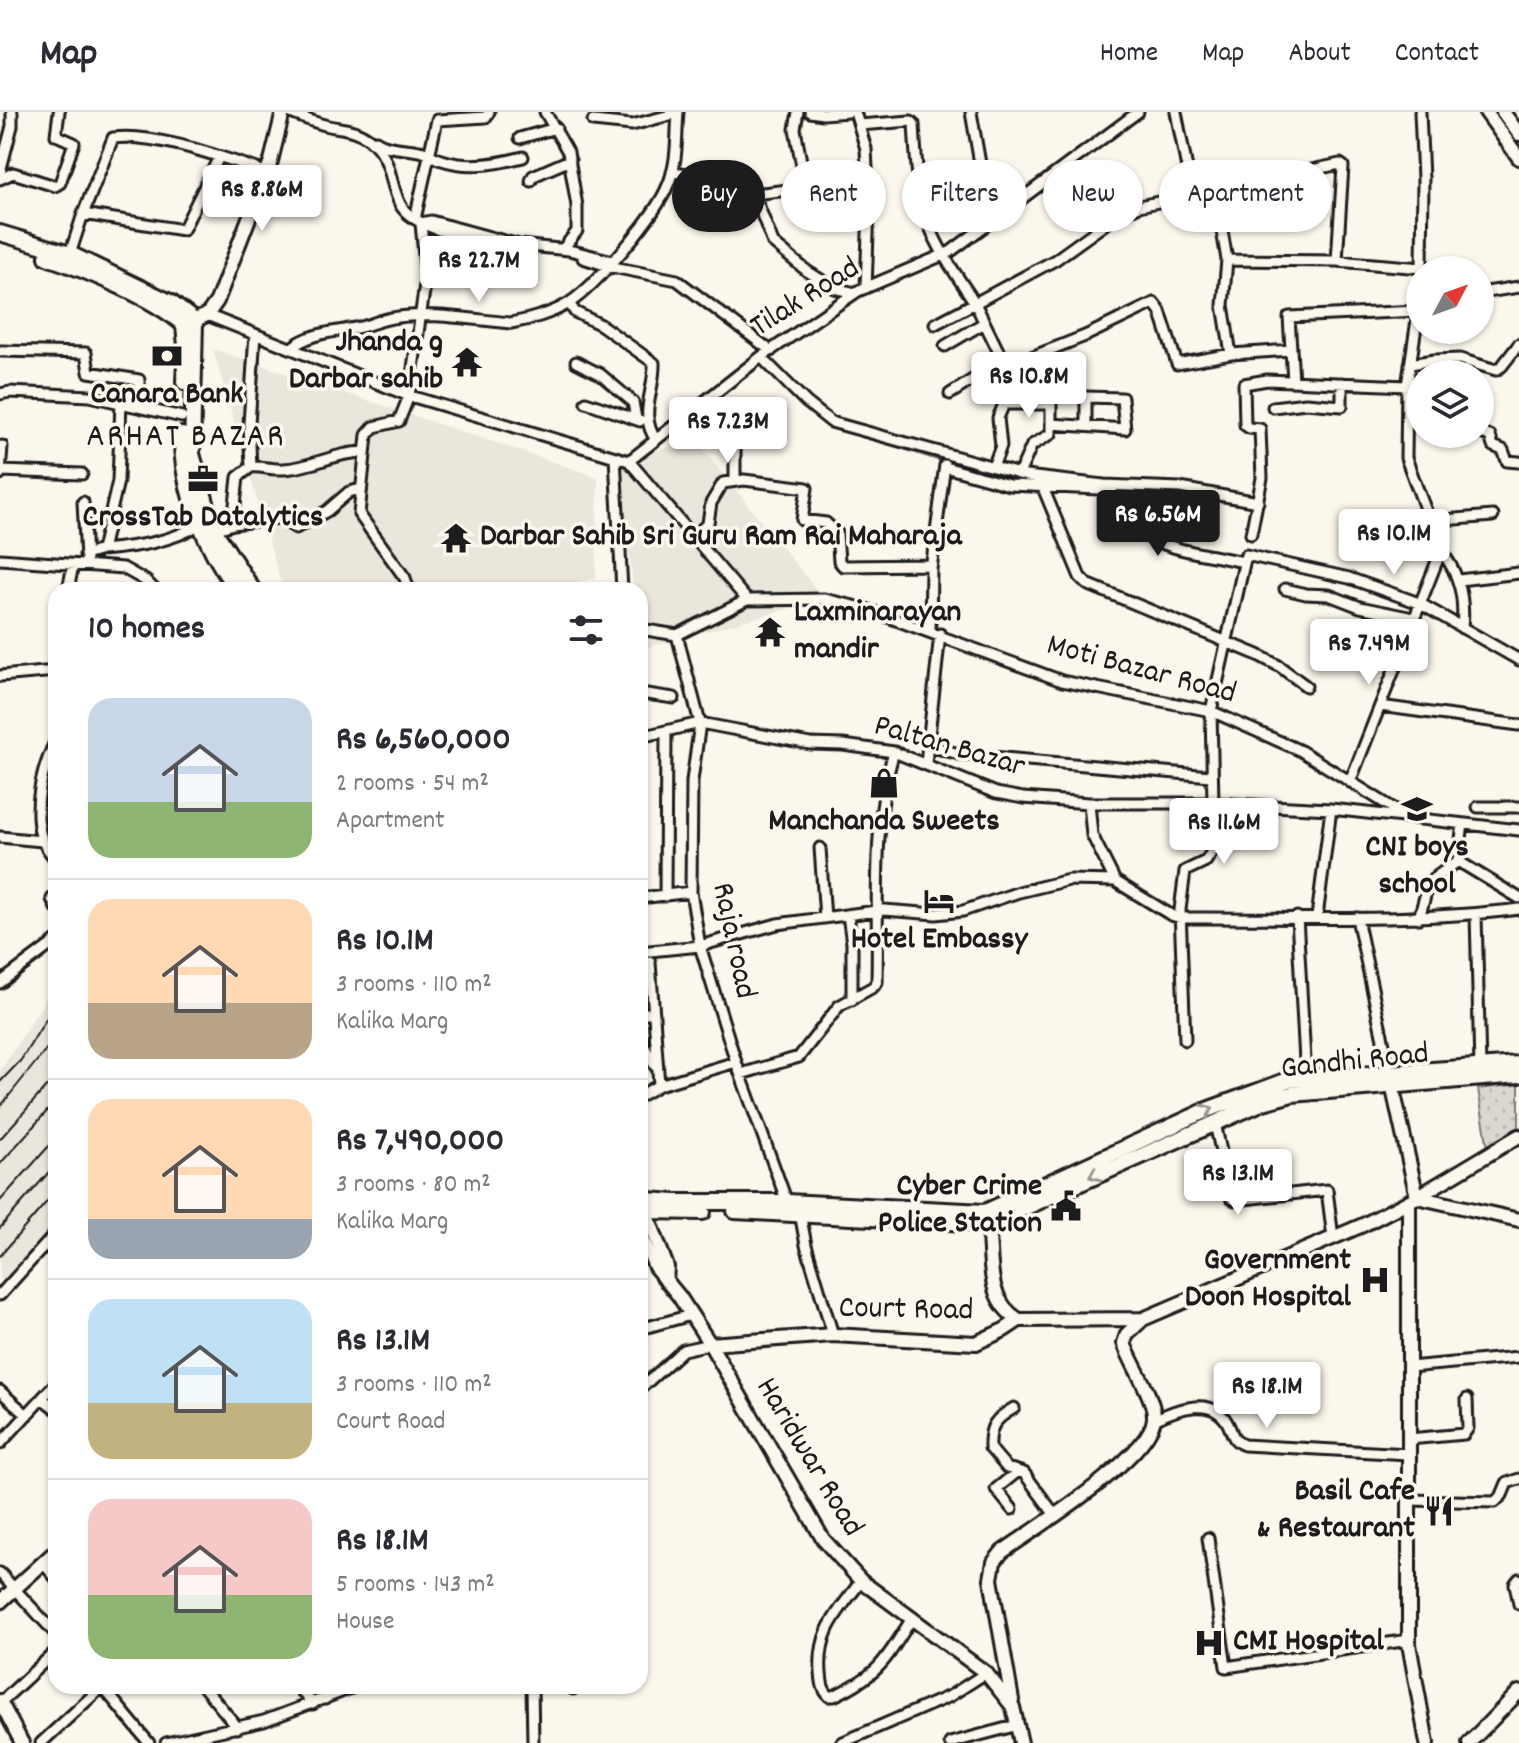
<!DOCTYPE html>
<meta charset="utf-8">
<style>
body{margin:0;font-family:Dekko,sans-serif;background:#f2f2f3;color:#2b2b33;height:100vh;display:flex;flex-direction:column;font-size:30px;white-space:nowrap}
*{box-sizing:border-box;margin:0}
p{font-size:26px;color:#7c7c81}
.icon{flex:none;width:44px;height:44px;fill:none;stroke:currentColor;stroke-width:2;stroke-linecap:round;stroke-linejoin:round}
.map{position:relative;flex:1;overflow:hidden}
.panel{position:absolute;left:48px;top:470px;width:600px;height:1112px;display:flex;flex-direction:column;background:#fff;border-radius:24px;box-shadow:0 2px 6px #0004}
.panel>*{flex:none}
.top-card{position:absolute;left:672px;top:48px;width:726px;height:72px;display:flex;gap:16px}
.needle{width:52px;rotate:49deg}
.controls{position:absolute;left:1406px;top:144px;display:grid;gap:16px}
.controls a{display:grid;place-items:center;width:88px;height:88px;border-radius:50%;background:#fff;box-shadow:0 2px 6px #0004;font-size:40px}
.price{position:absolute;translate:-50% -68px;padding:0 18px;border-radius:8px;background:#fff;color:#222;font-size:26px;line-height:52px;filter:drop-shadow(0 2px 4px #0008)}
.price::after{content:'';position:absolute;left:50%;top:48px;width:24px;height:18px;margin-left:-12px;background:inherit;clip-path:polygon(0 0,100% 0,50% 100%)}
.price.active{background:#1c1c1c;color:#fff}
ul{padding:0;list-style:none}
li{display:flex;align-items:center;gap:24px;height:200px;padding:0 40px}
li+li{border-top:2px solid #e1e1e2}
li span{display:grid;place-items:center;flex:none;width:224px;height:160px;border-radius:24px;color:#555}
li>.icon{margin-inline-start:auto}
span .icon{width:96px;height:96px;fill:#fffc;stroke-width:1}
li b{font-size:34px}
h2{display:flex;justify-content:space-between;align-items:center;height:96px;padding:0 40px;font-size:34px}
.tag{padding:0 28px;border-radius:36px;background:#fff;box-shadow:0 2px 6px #0004;font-size:28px;line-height:72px}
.tag.active{background:#1c1c1c;color:#fff}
header{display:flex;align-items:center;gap:48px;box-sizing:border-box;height:112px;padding:0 40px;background:#fff;border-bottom:2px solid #e1e1e2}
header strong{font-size:38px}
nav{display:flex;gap:44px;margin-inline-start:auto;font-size:28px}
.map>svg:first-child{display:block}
</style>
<header>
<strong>Map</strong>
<nav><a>Home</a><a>Map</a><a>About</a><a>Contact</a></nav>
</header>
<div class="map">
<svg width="1519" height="1631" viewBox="0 0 1519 1631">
<defs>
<pattern id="park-dots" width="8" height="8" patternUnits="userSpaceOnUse" patternTransform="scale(2)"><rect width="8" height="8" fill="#dad7ce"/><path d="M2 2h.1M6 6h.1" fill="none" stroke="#bab8b0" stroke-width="1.8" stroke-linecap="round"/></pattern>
</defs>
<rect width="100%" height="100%" fill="#fbf7ec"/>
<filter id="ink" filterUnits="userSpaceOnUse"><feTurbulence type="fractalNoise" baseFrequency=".0125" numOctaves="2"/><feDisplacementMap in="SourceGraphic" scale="16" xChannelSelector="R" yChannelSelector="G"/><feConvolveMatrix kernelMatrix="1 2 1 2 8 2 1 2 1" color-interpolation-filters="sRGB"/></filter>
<g filter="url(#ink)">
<path fill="#eae6dc" d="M213,237L598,365L596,466L543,478H283Z
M697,330L824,487L642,537L640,478H634L615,345Z
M56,871V1112L0,1171V959Z"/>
<path fill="url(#park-dots)" stroke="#7b7a75" stroke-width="2" d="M1519,972V1017L1488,1036L1478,977Z"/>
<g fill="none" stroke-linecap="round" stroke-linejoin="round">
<path stroke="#74726e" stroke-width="2" d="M812,301L823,311L829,313
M851,320L944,350
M1155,379L1251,394"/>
<g stroke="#1c1c1c" stroke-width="15">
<path id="street" d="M288,0C301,5 315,11 329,14C343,17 356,17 369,27C393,47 388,67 400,92C412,116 469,127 494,132
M545,0L568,40L577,94V119L563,137
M798,0L795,17L806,76
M810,0L823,2L848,0
M855,0L866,37L869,95L866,176
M971,0L982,63L997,105
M1176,0L1192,82
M1420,0L1423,67L1422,158
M593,9L632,13L678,1
M859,13L911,9L914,12C916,45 917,79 928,110C939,140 958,165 975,191L1055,148L1112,107L1139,94L1340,52L1343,54L1337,149L1227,148L1215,77
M520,26L556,16
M376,29C387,37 405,36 419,39C428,40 433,46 442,48C468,57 497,52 523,45
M0,60L12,14V0
M672,60L741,68L754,82L773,131L807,159L834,176L855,181
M0,67L13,61L55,74L60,71L74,31L56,23L59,0
M531,69L533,64L570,48
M754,82L847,71L868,74
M83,102L183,118L219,45
M415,107L437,8L486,5L489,0
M70,142L83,102L113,26C155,20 226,47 266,60
M583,146L608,154L677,168L771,239
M1337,149L1422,156
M1480,181L1519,175
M569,191L575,200L601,213L654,251C655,279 638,302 656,328
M207,203L407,283L629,349
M935,212L975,191L1006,255L1085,224L1154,191L1160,199L1177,252L1231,242L1223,193L1227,148
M945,234L984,211
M291,236C310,221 333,220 356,216C368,214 379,208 392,206C427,199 475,208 511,211C529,208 553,201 569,191C596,174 657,102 668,73C678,50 676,25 678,0
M0,239L86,241L89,260L139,268L140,295
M1231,242L1291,238
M761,245L806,290L831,310L1026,364L1104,373L1180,376L1258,390
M576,250L600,262L633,290L636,307
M1410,252L1434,248L1460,247L1496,258L1502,254L1519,232
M1293,269L1289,205L1418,199
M0,282L10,280L90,284L182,305
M950,282L1002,249
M586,290L640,309
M1273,295L1306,291L1342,294V271
M693,299L735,327V369
M1051,312L1125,317L1122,286L1086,285V314
M1480,321L1490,324L1493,334L1503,338L1507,349L1519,350
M615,345L622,478
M629,349L761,245L858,179L950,140L1138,0
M629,349L747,488
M251,355C262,354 272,358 283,357C311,356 336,340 365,340
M945,355L1009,373L1099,377L1113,381C1120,394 1127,408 1138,417C1161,439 1214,443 1244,450
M993,355L1001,334L998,306L1004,292H1051V322L1032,333L1019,362
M1,359L82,362
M0,362L2,334
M1039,366L1080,465L1087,472L1258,543L1279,554L1306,574
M83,390L86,447
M1431,409L1493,404
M233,412L279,406L296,416L327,399L349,380L361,377
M214,418L233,412L238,365L251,355L249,312L255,222
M1251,422L1262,366L1260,317L1249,316L1245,313L1244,272L1267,268L1407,274
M694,425L708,411L711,391L723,371L744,368L807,376L802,408L826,411L837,421L839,449L843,454L931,453
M102,438C135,435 172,430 200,412
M1441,439C1460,462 1465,487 1462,516
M85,443L102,438L118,369L121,290
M0,447L123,456L146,469L155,478
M1459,468L1519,461
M1285,477L1306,482L1329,483L1360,495L1413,506
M68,478L73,453
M409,478L405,466L359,402L367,323L374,315L399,309L409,284L426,165L421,111L431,109L519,133L569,138L613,149
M640,517L677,523
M930,520L931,457L945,353
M677,523L747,488L824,487L866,497L1062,569L1211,599L1301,639L1404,703
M677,523L700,611L692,669L691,780L700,834L736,950L787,1090
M0,564L56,559
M640,581L674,586
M1380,594L1519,613
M640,625L700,611L810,632L843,633L894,640L996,681L1023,686L1089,691H1213L1331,697L1519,718
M56,628C42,656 32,697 42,727C44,734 51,741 56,748
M929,634L959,642L1211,664
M926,651L940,522
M1350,670L1441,439L1406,346L1407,274L1420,188
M1089,691L1092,723L1115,769L1171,803L1181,806C1294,805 1407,811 1519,797
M1478,695H1519
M1463,712L1458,749L1519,786
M0,725L42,729
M820,736L825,806
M56,781L52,787L56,796
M665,784L666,621
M640,786L691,780
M848,803L852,831V888
M1476,803L1480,955
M1297,805L1306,967
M1317,805L1331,697
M1357,806L1390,960
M1419,806L1429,770L1458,749
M640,840L700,834L777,812L884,798L936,802L963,799L1019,780L1069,768L1115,769
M650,850L659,973
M0,871L56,829
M640,901H654
M640,926L655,954
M1185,928L1180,798L1185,759L1206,749L1214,736L1211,599L1246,443L1349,466L1419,491L1519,548
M741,962L799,945L839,894L873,875L877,870C879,794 871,713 894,640
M640,984L659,973L736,950
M1215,1011L1231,1086L1235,1088L1327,1078L1333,1126
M800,1101L806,1133L833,1223
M0,1183L56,1121
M640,1217L691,1203
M1409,1255L1519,1245
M640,1277L683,1238L710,1232
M0,1279L27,1303
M43,1287L56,1297
M1014,1296C995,1307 989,1314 990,1336L1007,1356L1024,1361L1055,1403
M1154,1308C1176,1297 1215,1282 1229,1314C1233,1323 1233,1329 1244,1333L1409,1342
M1409,1327L1464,1322L1468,1316L1467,1287
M0,1332L56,1271
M1409,1388L1495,1390L1502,1383L1507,1371L1519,1367
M1012,1397L996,1377L1017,1360
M1208,1426L1226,1555L1409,1528
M43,1451L56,1466
M0,1461L56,1522
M1519,1467L1515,1472L1519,1492
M861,1469C837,1502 818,1518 821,1561C822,1571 822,1577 829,1584H834C881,1561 884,1550 911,1508
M102,1574L149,1631
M203,1574L238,1616
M297,1574L313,1592
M323,1574L325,1587
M532,1574L533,1631
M573,1577L574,1574
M1,1590L56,1539
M41,1631L103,1574
M166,1631L264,1609L357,1574
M841,1631L950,1584L986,1561
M950,1631L1018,1613"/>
</g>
<g stroke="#1c1c1c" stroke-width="18">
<path id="secondary" d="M1486,0L1519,46
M1503,0L1519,22
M186,212L207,203L217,189L271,49L283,0
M1391,968L1417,1085L1519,1108
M1409,1089V1532L1427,1631
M648,1092L646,1099L667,1155L666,1169
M986,1103C995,1140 981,1185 1019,1208
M640,1120L655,1155L679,1184L710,1232L823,1427L861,1469L986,1561L1013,1595L1021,1631
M710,1232L833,1223L976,1231L1004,1218L1019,1208L1143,1207L1363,1113L1417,1085L1519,1024
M0,1490L56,1439
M1012,1588L991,1467L994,1450L1002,1440C1033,1418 1152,1344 1154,1306C1155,1286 1131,1252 1124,1231L1127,1222L1143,1207
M0,1589L22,1631
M1469,1631L1519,1580"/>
</g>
<g stroke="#1c1c1c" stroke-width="20">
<path id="primary" d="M0,121L70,142L170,190L195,209L192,342L214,418L253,478
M47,145C86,158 154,186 184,213L186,234L184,270
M182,323C181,377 205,435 237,478
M640,1081L648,1088L675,1090H787L985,1100L1207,998L1288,968L1519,952
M640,1096L646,1099L703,1100
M735,1099L988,1112L1263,990L1292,982L1519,963"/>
</g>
<use href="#street" stroke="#fbf7ec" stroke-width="9"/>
<use href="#secondary" stroke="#fbf7ec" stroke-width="12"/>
<use href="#primary" stroke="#fbf7ec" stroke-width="14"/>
<path stroke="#1c1c1c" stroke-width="2" d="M0,970L21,948L56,891
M0,995L56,925
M0,1027L56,964
M0,1052L56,989
M0,1089L56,1026
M0,1116L56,1052
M0,1144L56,1079"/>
</g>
<defs><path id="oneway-chevron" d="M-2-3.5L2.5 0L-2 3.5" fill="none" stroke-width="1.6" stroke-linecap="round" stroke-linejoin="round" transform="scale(2)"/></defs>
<g stroke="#97948e">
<use href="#oneway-chevron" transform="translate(1208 998) rotate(-22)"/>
<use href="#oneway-chevron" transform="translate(1094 1063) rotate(156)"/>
</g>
</g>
<defs>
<g id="bank-bare" transform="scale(2.4)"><path d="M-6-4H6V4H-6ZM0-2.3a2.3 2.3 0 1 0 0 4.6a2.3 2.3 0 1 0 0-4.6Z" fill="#1c1c1c" stroke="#fbf7ec" stroke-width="2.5" paint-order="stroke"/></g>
<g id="temple-bare" transform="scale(2.4)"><path d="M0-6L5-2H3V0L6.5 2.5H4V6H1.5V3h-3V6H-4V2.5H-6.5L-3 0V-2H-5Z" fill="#1c1c1c" stroke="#fbf7ec" stroke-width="2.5" paint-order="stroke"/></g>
<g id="office-bare" transform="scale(2.4)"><path d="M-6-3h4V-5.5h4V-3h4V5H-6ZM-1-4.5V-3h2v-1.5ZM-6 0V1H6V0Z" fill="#1c1c1c" stroke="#fbf7ec" stroke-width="2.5" paint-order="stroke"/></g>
<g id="shop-bare" transform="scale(2.4)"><path d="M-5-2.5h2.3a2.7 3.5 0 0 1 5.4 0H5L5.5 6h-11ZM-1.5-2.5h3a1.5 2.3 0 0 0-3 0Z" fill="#1c1c1c" stroke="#fbf7ec" stroke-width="2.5" paint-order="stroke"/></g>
<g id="school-bare" transform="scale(2.4)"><path d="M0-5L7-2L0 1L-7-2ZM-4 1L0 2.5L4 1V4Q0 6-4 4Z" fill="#1c1c1c" stroke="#fbf7ec" stroke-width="2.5" paint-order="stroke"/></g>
<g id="hotel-bare" transform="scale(2.4)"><path d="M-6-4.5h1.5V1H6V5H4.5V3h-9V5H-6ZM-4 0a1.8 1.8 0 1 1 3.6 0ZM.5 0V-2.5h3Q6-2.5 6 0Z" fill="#1c1c1c" stroke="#fbf7ec" stroke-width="2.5" paint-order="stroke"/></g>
<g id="civic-bare" transform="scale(2.4)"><path d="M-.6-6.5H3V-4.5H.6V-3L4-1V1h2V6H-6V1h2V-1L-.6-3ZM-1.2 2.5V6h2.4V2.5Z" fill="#1c1c1c" stroke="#fbf7ec" stroke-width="2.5" paint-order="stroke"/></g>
<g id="hospital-bare" transform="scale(2.4)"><path d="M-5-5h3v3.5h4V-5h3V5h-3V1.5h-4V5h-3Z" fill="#1c1c1c" stroke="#fbf7ec" stroke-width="2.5" paint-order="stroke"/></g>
<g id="restaurant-bare" transform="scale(2.4)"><path d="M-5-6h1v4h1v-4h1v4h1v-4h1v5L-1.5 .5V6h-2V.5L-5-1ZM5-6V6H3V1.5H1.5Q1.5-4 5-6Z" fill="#1c1c1c" stroke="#fbf7ec" stroke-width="2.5" paint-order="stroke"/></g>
</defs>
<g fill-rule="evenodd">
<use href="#bank-bare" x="167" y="244"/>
<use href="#temple-bare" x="467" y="250"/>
<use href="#office-bare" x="203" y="367"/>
<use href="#temple-bare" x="456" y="426"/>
<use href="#temple-bare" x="770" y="520"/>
<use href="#shop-bare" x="884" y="671"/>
<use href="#school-bare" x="1417" y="697"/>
<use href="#hotel-bare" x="939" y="789"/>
<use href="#civic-bare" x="1066" y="1094"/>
<use href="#hospital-bare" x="1375" y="1168"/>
<use href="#restaurant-bare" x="1439" y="1399"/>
<use href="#hospital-bare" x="1209" y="1531"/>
</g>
<g text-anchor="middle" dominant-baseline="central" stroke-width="7" stroke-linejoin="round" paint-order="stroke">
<g font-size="32" fill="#1c1c1c" stroke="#fbf7ec">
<text transform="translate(806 187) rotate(-32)">Tilak Road</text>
<text transform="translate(1141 559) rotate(15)">Moti Bazar Road</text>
<text transform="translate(949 636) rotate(16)">Paltan Bazar</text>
<text transform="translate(732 829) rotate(78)">Raja road</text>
<text transform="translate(1355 951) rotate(-6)">Gandhi Road</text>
<text transform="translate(906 1199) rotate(1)">Court Road</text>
<text transform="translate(808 1346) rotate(59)">Haridwar Road</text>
</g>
<g font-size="32" font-weight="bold" fill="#1c1c1c" stroke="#fbf7ec">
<text x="443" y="232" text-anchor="end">Jhanda g<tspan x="443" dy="37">Darbar sahib</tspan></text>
<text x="167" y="284">Canara Bank</text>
<text x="203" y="407">CrossTab Datalytics</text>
<text x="480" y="426" text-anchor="start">Darbar Sahib Sri Guru Ram Rai Maharaja</text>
<text x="794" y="502" text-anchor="start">Laxminarayan<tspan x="794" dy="37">mandir</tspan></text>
<text x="884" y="711">Manchanda Sweets</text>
<text x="1417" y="737">CNI boys<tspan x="1417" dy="37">school</tspan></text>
<text x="939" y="829">Hotel Embassy</text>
<text x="1042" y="1076" text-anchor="end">Cyber Crime<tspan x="1042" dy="37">Police Station</tspan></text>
<text x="1351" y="1150" text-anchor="end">Government<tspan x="1351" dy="37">Doon Hospital</tspan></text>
<text x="1415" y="1381" text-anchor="end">Basil Cafe<tspan x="1415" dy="37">&amp; Restaurant</tspan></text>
<text x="1233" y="1531" text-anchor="start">CMI Hospital</text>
</g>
<g font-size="34" letter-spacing="2" fill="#1c1c1c" stroke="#fbf7ec">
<text x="186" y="326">ARHAT BAZAR</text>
</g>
</g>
</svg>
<div class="controls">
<a><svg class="needle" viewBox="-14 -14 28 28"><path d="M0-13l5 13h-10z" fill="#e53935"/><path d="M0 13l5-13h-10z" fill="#7c7c81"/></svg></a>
<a><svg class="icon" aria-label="layers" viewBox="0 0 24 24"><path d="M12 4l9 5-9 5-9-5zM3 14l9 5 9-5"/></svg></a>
</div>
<b class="price" style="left:262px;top:121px">Rs 8.86M</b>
<b class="price" style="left:479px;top:192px">Rs 22.7M</b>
<b class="price" style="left:1029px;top:308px">Rs 10.8M</b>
<b class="price" style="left:728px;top:353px">Rs 7.23M</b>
<b class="price active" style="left:1158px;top:446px">Rs 6.56M</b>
<b class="price" style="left:1394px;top:465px">Rs 10.1M</b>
<b class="price" style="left:1369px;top:575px">Rs 7.49M</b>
<b class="price" style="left:1224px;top:754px">Rs 11.6M</b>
<b class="price" style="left:1238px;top:1105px">Rs 13.1M</b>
<b class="price" style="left:1267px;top:1318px">Rs 18.1M</b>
<div class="top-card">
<a class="tag active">Buy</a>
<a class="tag">Rent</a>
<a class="tag">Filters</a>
<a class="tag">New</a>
<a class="tag">Apartment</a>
</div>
<section class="panel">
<h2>10 homes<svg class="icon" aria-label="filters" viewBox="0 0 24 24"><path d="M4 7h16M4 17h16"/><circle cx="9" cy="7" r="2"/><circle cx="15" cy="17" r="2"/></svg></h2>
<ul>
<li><span style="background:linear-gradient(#c9d6e8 65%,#8fb573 0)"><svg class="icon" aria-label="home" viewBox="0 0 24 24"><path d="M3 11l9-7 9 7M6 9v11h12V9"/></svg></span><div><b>Rs 6,560,000</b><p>2 rooms · 54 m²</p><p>Apartment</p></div></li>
<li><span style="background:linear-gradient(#ffd9b3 65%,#b9a48a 0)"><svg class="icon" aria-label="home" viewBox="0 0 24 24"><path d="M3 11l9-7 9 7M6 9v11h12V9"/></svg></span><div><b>Rs 10.1M</b><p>3 rooms · 110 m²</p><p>Kalika Marg</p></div></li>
<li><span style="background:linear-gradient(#ffd9b3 75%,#9aa5b1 0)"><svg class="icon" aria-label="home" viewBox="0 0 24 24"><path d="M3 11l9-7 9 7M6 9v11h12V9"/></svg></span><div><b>Rs 7,490,000</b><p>3 rooms · 80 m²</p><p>Kalika Marg</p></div></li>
<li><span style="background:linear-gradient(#bfe0f5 65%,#c2b280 0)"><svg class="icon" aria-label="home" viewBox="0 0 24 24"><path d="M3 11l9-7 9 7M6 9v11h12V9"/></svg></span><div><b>Rs 13.1M</b><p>3 rooms · 110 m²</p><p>Court Road</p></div></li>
<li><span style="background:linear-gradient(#f6c9c9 60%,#8fb573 0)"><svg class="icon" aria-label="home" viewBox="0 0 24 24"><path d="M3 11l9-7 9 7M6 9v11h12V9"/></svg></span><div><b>Rs 18.1M</b><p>5 rooms · 143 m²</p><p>House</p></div></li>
</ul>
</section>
</div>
